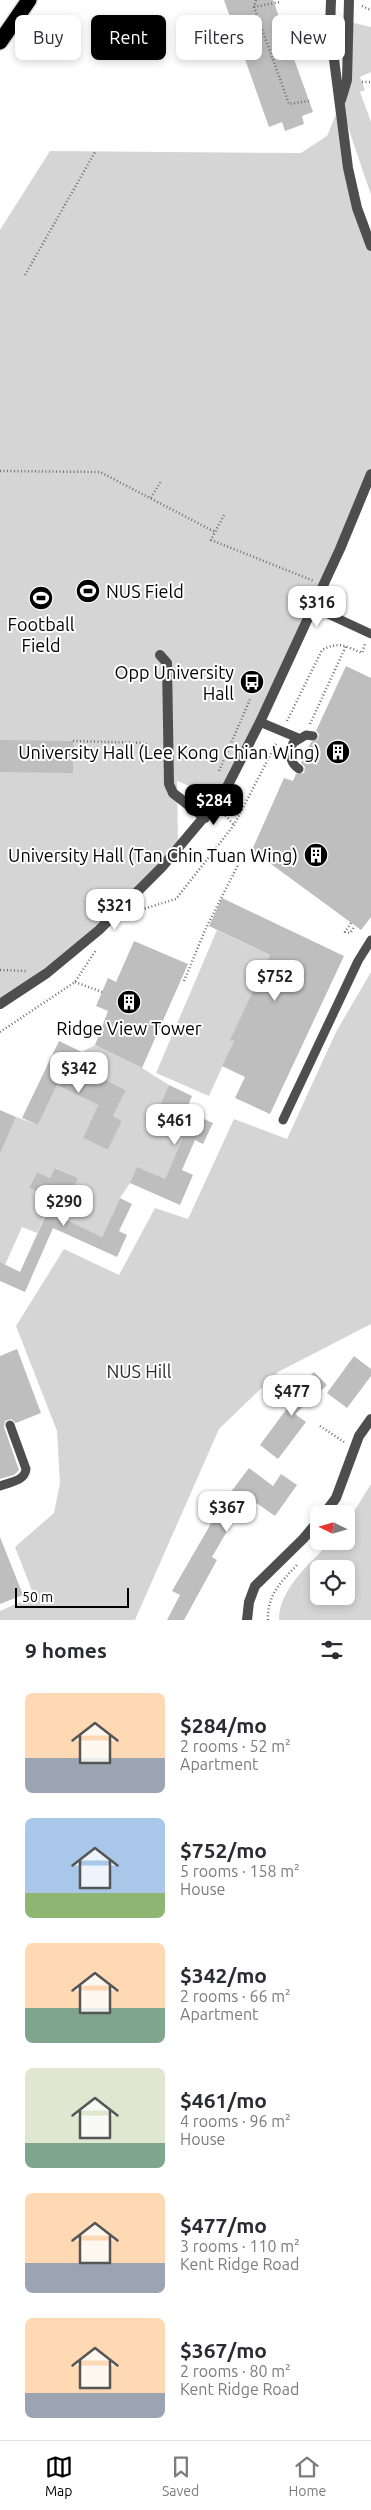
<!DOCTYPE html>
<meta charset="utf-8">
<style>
body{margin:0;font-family:Ubuntu,sans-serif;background:#f7f7f7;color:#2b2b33;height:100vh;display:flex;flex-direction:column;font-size:19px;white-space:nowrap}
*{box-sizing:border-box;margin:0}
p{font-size:16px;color:#7c7c81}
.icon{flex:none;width:28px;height:28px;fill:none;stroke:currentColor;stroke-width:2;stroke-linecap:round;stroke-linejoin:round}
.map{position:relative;height:1620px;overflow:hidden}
.details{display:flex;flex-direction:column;background:#fff;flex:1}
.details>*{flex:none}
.banner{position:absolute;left:15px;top:15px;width:341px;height:45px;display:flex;gap:10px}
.needle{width:32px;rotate:275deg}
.controls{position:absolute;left:310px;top:1505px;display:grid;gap:10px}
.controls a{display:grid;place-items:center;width:45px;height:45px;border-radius:8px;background:#fff;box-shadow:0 2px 8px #0003;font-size:25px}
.scale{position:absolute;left:15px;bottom:12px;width:114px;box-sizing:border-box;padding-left:5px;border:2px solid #000;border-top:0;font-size:14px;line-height:18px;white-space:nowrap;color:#000;-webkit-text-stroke:4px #fff;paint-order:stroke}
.price{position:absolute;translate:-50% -42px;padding:0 11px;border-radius:10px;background:#fff;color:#222;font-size:16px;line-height:32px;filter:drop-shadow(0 1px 2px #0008)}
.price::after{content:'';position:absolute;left:50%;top:30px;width:15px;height:11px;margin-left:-8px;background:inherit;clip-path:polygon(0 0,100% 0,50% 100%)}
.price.current{background:#000;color:#fff}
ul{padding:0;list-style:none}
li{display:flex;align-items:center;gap:15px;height:125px;padding:0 25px}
li span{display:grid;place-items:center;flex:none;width:140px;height:100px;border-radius:8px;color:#555}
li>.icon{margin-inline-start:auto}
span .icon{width:60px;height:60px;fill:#fffc;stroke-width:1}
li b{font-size:21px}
h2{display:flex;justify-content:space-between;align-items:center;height:60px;padding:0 25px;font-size:21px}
.pill{padding:0 18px;border-radius:8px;background:#fff;box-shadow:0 2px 8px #0003;font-size:18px;line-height:45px}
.pill.current{background:#000;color:#fff}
.dock{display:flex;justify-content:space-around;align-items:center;height:70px;border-top:1px solid #e1e1e2;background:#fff;font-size:14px;color:#7c7c81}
.dock a{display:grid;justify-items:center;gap:2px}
.dock .current{color:#000}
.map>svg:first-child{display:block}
</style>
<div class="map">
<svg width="371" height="1620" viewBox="0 0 371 1620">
<rect width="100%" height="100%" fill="#fff"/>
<path fill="#d5d5d5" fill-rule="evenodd" d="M350,22L371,27V72L360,77L365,90L360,92L371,122V195L342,109L357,208L371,246V472L323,584L215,804L197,789L177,781L178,845L99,930L0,1000V230L50,151L301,153L327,136L340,104Z
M217,930L270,955L231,1039L234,1041L209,1096L156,1073Z
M371,972V1324L278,1372L219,1429L135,1620H0V1611L34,1596L15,1547L54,1513L60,1483L57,1431L16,1326L64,1249L119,1275L155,1208L188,1219L234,1119L287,1139L336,1032Z
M95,1045L142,1068L169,1085L153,1124L183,1137L165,1179L130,1183L120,1198L102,1237L61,1217L78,1178L56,1168L50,1178L37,1172L29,1188L53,1199L37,1233L22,1227L5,1265L0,1262V1135L16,1117L38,1125L57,1085L98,1105L83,1138L108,1150L122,1121L113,1116L126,1090L76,1065L82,1052Z
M371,1484V1620H279C279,1588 311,1563 331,1541H346V1524ZM319,1569H346V1596H319Z"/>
<path fill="#bebebe" d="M224,0H273L313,112L302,116L304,124L285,131L282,122L269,127Z
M346,666L371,678V917L361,930L252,850L284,778L293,781L296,774L304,773L305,767L301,763L311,742L318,739L319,734L316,731Z
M0,740L73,741V773L0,772Z
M222,898L344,956L270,1114L235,1098L245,1077L222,1066L234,1041L230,1040L270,955L209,926Z
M134,941L188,964L142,1068L95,1045L108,1011L96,1006L108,978L116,982Z
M59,1041L82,1052L76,1065L126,1090L113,1116L122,1121L108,1150L83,1138L98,1105L57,1085L38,1125L22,1118Z
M169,1085L192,1096L186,1111L213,1123L203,1144L195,1140L182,1170L193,1175L180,1205L130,1183L137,1167L165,1179L183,1137L152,1124Z
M0,1110L16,1117L0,1153Z
M55,1168L78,1178L61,1217L102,1237L120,1198L132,1204L119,1231L127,1235L117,1257L53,1228L25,1292L0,1281V1262L20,1272L53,1199L29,1188L37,1172L50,1178Z
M17,1349L41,1413L16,1423L11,1419L5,1421L4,1427L19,1470L14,1475L0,1479V1356Z
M354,1356L371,1369V1376L347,1408L327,1393Z
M314,1372L327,1385L295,1414L306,1422L278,1459L260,1445L296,1396L293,1392Z
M249,1468L273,1486L281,1474L297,1485L275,1516L255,1502L241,1520L236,1516L212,1557L217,1560L184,1620H167L180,1595L172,1591L224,1501Z
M0,1537L23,1595L0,1604Z"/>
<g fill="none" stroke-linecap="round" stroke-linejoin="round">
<g stroke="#dbdbdb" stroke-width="18">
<path id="motorway" d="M0,42L29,0"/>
</g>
<path stroke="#707070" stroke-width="2.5" stroke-dasharray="1 2.5" stroke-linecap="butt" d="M256,0L254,7L289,104L309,101
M362,6L371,10
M254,7L280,2
M362,82H371
M25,275L95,152
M0,471L100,472L215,532
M151,498L161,481
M224,515L211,540L314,581
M335,589L345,594
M287,721L322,650C339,641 345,646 362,653L365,644
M310,724L346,646
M73,741L146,743V758H156
M219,771L251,697
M223,813L234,825
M133,916L143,909L176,899L234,825L277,742
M351,923L345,932L350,933L355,926
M0,970L26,971
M184,981L206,928L238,865
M75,982L102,992
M0,1032L75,982L96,950
M320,1426L344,1442
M268,1620C267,1595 281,1582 297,1565"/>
<path stroke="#4e4e4e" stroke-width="9" d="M313,607L371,634
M260,722L298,738
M299,769C289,762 289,754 293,743L306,735L313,736
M283,1120L358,961L371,940
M0,1486C10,1482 25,1481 26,1469L10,1425"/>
<path stroke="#4e4e4e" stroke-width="10" d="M160,655L167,663L169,784L173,793L205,818"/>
<path stroke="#4e4e4e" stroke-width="10" d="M331,0L330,28L348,168L357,208L371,246
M341,100L347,80L349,0
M0,1004L47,973L99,930L162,867L215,804L228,785L260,722L340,549L371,474
M324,1514L336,1498L359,1436L371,1419
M247,1620L249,1602L255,1586L303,1539L319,1520"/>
<use href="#motorway" stroke="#000" stroke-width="15"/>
</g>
<defs>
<g id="stadium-disc" transform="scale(1.25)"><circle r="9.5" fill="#000" stroke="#fff"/><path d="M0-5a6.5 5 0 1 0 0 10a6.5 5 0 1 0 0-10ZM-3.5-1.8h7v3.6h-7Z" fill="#fff"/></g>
<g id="bus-disc" transform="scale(1.25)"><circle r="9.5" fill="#000" stroke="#fff"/><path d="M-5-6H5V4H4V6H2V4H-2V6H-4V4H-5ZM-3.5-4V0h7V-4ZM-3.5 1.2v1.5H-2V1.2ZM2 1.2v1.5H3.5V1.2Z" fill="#fff"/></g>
<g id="building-disc" transform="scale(1.25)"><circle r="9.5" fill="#000" stroke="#fff"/><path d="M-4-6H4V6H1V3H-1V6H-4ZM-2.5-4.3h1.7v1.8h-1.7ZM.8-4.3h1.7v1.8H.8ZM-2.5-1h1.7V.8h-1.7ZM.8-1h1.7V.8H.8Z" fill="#fff"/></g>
</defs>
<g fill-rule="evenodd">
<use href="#stadium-disc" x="88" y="591"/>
<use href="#stadium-disc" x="41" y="598"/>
<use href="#bus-disc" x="252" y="682"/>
<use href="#building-disc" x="338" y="752"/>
<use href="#building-disc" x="316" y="855"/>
<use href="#building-disc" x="129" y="1002"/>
</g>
<g text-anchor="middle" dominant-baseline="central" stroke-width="4" stroke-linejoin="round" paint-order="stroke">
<g font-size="18" fill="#000" stroke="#fff" text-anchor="end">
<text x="106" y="591" text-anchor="start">NUS Field</text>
<text x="41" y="624" text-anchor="middle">Football<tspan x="41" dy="21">Field</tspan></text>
<text x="234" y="672">Opp University<tspan x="234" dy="21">Hall</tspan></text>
<text x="320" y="752">University Hall (Lee Kong Chian Wing)</text>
<text x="298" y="855">University Hall (Tan Chin Tuan Wing)</text>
<text x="129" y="1028" text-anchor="middle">Ridge View Tower</text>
</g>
<g font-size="18" fill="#2c2c2c" stroke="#fff">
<text x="139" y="1371">NUS Hill</text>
</g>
</g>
</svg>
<div class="controls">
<a><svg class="needle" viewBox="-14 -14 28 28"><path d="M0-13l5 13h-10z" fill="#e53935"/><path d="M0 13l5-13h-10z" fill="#7c7c81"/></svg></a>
<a><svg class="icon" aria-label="locate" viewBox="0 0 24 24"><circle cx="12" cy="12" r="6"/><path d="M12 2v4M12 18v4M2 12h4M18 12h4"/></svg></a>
</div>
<div class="scale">50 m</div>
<b class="price" style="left:317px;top:628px">$316</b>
<b class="price current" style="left:214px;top:826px">$284</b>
<b class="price" style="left:115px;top:931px">$321</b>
<b class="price" style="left:275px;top:1002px">$752</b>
<b class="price" style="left:79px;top:1094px">$342</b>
<b class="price" style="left:175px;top:1146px">$461</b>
<b class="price" style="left:64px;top:1227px">$290</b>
<b class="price" style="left:292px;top:1417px">$477</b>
<b class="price" style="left:227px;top:1533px">$367</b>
<div class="banner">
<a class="pill">Buy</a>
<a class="pill current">Rent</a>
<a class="pill">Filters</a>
<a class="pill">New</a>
</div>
</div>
<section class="details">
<h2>9 homes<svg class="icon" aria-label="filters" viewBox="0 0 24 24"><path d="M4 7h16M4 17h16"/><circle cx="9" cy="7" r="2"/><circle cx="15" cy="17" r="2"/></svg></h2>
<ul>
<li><span style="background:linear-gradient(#ffd9b3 65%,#9aa5b1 0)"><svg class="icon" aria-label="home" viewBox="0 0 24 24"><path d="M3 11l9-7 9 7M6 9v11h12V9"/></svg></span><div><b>$284/mo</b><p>2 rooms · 52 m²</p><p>Apartment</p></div></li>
<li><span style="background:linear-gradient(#a9c7e8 75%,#8fb573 0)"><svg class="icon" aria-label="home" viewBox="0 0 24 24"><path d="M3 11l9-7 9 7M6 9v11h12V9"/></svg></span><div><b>$752/mo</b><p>5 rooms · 158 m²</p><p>House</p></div></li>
<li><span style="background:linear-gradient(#ffd9b3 65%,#7fa58c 0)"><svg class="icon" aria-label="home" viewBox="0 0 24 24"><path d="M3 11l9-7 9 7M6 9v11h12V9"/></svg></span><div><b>$342/mo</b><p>2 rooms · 66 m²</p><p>Apartment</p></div></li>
<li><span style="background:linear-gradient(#dfe7d0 75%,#7fa58c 0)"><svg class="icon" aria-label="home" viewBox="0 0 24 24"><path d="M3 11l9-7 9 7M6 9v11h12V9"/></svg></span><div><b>$461/mo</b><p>4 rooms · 96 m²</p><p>House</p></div></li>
<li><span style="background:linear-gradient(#ffd9b3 70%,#9aa5b1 0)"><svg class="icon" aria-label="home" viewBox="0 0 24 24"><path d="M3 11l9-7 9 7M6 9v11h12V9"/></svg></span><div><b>$477/mo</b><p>3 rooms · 110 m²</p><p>Kent Ridge Road</p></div></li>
<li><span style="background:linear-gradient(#ffd9b3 75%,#9aa5b1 0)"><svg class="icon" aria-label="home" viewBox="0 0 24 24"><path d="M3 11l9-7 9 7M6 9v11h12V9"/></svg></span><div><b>$367/mo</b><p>2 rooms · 80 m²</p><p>Kent Ridge Road</p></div></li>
</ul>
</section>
<nav class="dock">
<a class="current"><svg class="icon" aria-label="map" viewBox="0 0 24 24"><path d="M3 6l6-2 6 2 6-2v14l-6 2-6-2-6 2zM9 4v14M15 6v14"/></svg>Map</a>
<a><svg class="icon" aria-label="saved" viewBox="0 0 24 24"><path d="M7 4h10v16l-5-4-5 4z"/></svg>Saved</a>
<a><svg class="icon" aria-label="home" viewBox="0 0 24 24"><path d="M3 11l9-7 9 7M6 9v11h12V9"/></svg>Home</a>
</nav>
